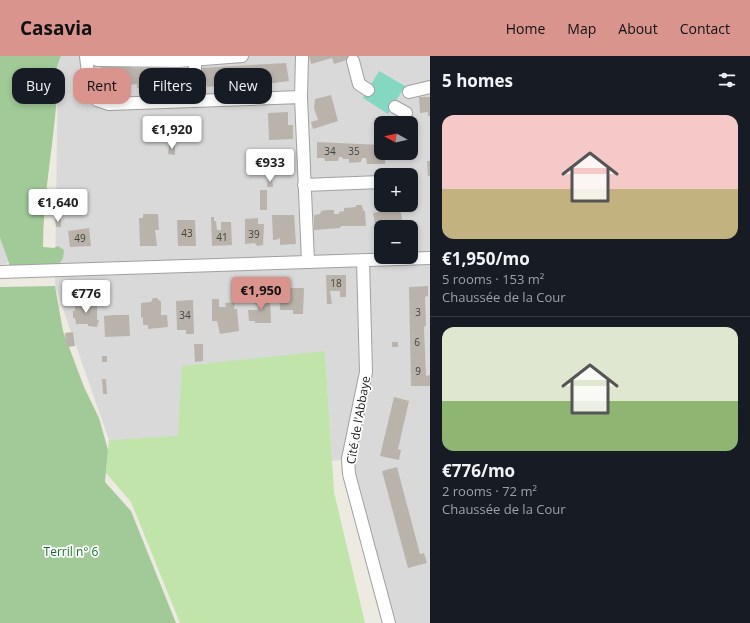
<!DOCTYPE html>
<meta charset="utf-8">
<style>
body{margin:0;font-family:"Open Sans",sans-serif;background:#20242c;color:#f1f3f6;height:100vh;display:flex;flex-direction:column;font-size:15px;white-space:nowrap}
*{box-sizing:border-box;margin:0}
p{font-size:13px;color:#9ea1a6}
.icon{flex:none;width:22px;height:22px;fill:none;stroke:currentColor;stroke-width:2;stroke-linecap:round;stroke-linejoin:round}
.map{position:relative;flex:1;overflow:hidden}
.details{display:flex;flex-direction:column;background:#171b24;width:320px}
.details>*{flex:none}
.top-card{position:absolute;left:12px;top:12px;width:358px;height:36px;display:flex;gap:8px}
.needle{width:26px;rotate:278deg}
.fabs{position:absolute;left:374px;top:60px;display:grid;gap:8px}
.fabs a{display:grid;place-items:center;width:44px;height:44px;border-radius:8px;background:#171b24;box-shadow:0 2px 6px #0003;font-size:20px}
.price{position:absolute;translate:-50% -34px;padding:0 9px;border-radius:4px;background:#fff;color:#222;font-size:13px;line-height:26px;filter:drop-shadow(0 1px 2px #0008)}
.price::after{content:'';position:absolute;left:50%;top:24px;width:12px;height:9px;margin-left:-6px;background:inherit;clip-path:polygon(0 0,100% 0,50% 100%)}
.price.current{background:#d9948d;color:#111}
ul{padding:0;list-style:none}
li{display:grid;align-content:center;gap:8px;height:212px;padding:0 12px}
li+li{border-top:1px solid #363941}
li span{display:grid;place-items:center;height:124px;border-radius:12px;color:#555}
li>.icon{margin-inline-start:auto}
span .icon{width:72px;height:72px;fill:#fffc;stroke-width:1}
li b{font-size:17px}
h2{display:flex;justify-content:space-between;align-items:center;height:48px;padding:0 12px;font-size:17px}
.tag{padding:0 14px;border-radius:12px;background:#171b24;box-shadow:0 2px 6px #0003;font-size:14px;line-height:36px}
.tag.current{background:#d9948d;color:#111}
header{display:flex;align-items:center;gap:24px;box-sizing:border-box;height:56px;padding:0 20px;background:#d9948d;color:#111}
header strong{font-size:19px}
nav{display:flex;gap:22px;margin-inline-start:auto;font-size:14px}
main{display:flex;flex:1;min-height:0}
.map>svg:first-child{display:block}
</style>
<header>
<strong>Casavia</strong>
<nav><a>Home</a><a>Map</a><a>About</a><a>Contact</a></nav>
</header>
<main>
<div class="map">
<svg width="430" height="567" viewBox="0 0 430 567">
<rect width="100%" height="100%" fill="#edeae2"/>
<path fill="#dad9d9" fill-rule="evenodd" d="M58,0H430V567H389L348,403L332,405L325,295L178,381L109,384L55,230ZM381,67H411V97H381ZM381,119H411V149H381ZM381,171H411V201H381Z
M0,182L9,207L0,209Z"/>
<path fill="#c0e4aa" d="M325,295L334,436L365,567H180L131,446L106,417L109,384L178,380L182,310Z"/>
<path fill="#a2ca99" d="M0,0H61C53,15 58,34 56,51C52,98 43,143 43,191L54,192L58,190L64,194L63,202L54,216L10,218L9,207L0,182Z
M55,230L63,275L84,331L99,362L108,394L105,426L131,455L176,567H0V231Z"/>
<path fill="#84d8c1" d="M379,15L405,30L388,58L363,42Z"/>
<path fill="#b9b3ac" d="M309,0H360L334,8L332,2L311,8Z
M286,7L289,25L266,28L265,25H260V27L251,28V24L245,25L246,28L237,30L236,26L222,29L221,26H215L216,30L207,31L206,27L200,28L199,12Z
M131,10V12L190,13L191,32L182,33L180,29H175V33H167V29L152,31V27L146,28V31L137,32V28L123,30V26H117V30L102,32L101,11Z
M331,39L338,65L313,73L311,66L318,64L314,52L315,43Z
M419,41H430V60H428V56L420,57Z
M288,56V69H293V83L269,84L268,57Z
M317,86L381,89V97H392V103L385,104V108H367L366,102H362L361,106L349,107V103H343L342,101H339L338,105H325L324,102H317Z
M169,89H175V99L168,98Z
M427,105H430V120H428Z
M268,123H272L273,131H267Z
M260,134H267V154H260Z
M356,149H362L363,154L365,155L366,170H341L340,172L314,174V159L320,158L321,155L327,154H334V158H339V156L344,155V152L356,151Z
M399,149L403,167L376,173L373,157L380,156L379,153Z
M77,153V157L71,158L70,154Z
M143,158H158L159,174H155L157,190H140L139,162H143Z
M272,159H294L296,188L280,189V181L279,183L273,184Z
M211,161H214V165H216L217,174H221V166H231L232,189L212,190Z
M258,162V168H264L263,189L257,190L255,187L245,188V163Z
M55,163H61V171H56Z
M177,164H195L196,190H178Z
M89,172L91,190L70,191L68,175Z
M326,219H346V241H340V235H330L332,248H327Z
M428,230V240L425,241L426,270L424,271L426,320L430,319V330H411L409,231Z
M279,232H304L303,258H293V254H280Z
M270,240L271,267H255V265H249L248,254H258V249L255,248L254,241Z
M153,242H157L161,246V259H167L168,271L148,273V269H143V261L141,262V247L151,246Z
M212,243H219V251H226L225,247L235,246L234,253H237L239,275L220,278L217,265H212Z
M79,244H84L86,248H97V264H99L97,271L88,270V268H76L75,262H73V255H75V250H77Z
M193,244L194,278H186V274H177L176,245Z
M114,259H129L130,280L105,281L104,260Z
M73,276L75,290L67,291L65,277Z
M392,286H398V291H392Z
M194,288H203V305L195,306Z
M102,300H107V306H102Z
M102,323H106L107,338H103Z
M394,341L409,345L398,393L401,394L399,404L380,400Z
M397,411L420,498L424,497L427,507L408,512L382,415Z"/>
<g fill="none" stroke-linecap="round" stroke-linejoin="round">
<g stroke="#a0a0a0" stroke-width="14">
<path id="minor" d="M86,0C88,15 88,31 97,44L109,48L301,41L302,0
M195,0V45
M97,4L178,5L242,0
M353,5L359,28L368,34
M409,36L430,31
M301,41L308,206
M395,51L406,57
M304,129L381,126
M363,204L366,316L348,403L349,418L389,567
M0,216L430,202"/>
</g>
<use href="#minor" stroke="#fff" stroke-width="12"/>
</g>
<g text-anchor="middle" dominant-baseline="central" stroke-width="3.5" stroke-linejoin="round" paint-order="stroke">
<g font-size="10" fill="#434240">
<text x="330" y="95">34</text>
<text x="354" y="95">35</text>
<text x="187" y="177">43</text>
<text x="254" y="178">39</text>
<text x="222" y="181">41</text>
<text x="80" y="182">49</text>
<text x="336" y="227">18</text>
<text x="418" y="256">3</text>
<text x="185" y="259">34</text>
<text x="417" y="286">6</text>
<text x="418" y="315">9</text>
</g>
<g font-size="12" fill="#1c1c1c" stroke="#fff">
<text transform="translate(358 364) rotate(-80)">Cité de l'Abbaye</text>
</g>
<g font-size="12" fill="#127225" stroke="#fff">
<text x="71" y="495">Terril n° 6</text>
</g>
</g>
</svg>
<div class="fabs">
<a><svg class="needle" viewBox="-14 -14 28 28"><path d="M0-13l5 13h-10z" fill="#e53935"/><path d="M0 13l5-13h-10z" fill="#9ea1a6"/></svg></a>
<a>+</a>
<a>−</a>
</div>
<b class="price" style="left:172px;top:94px">€1,920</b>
<b class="price" style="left:270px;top:127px">€933</b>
<b class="price" style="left:58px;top:167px">€1,640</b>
<b class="price current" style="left:261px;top:255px">€1,950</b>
<b class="price" style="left:86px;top:258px">€776</b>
<div class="top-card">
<a class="tag">Buy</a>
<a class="tag current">Rent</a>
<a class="tag">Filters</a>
<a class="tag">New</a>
</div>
</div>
<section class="details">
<h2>5 homes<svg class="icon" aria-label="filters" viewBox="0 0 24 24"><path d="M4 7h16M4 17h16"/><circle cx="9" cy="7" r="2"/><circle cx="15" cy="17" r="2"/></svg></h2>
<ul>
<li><span style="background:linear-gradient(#f6c9c9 60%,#c2b280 0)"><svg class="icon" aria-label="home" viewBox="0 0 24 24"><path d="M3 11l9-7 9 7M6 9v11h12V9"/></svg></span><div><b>€1,950/mo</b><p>5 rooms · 153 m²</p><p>Chaussée de la Cour</p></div></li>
<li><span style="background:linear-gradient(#dfe7d0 60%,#8fb573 0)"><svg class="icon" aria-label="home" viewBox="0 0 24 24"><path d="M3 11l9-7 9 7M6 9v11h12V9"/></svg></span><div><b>€776/mo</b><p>2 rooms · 72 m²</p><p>Chaussée de la Cour</p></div></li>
</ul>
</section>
</main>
